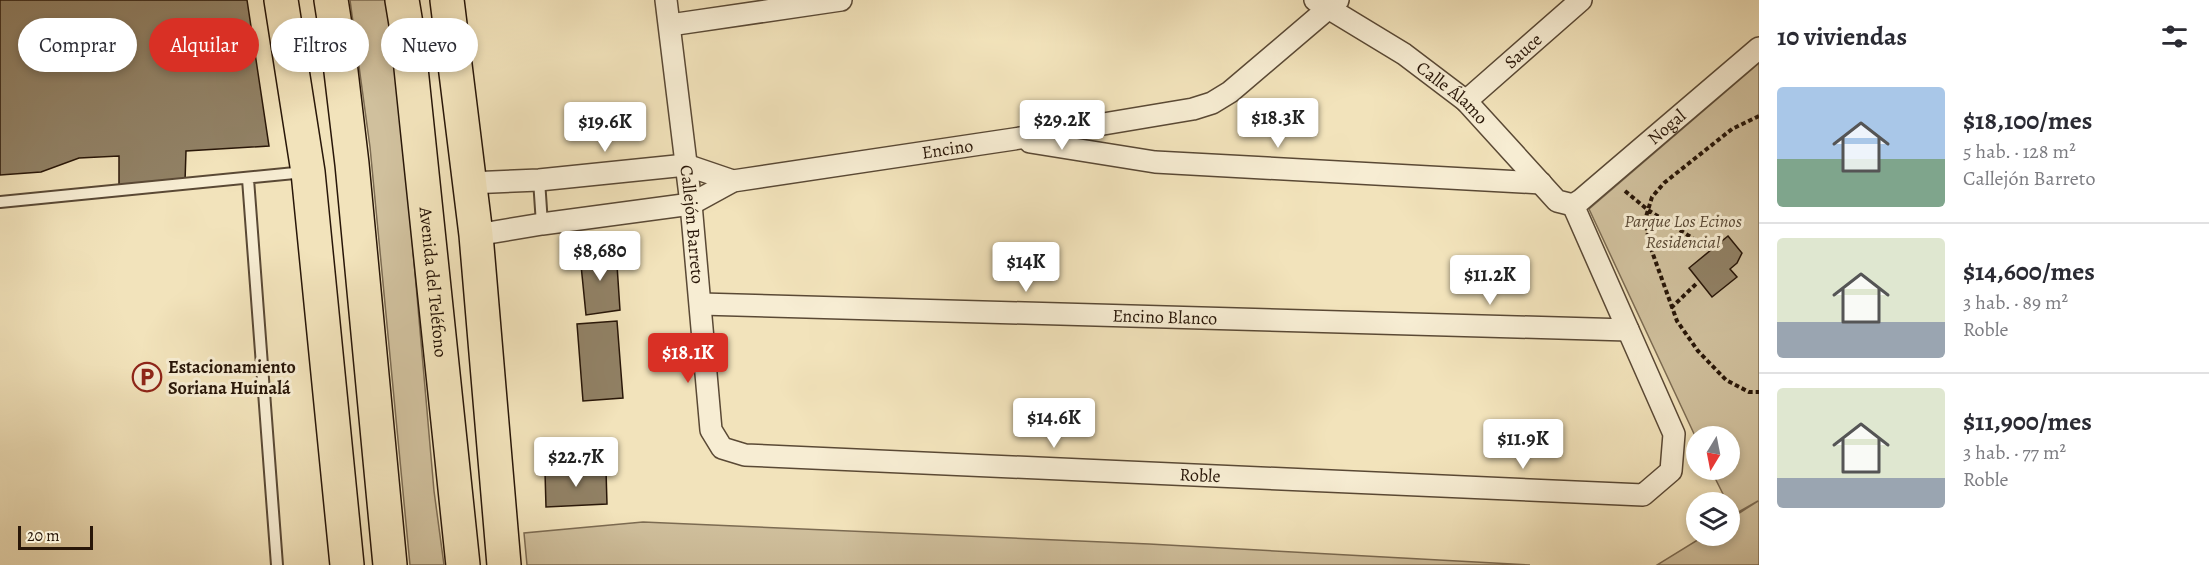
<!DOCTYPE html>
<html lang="es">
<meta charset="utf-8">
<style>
body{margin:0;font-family:Alegreya,serif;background:#f7f7f7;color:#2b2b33;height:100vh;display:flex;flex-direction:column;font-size:22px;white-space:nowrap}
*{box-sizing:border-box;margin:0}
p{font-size:20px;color:#7c7c81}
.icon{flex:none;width:33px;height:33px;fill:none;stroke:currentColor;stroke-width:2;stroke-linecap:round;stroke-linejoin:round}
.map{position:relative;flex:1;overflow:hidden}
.side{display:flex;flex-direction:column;background:#fff;width:450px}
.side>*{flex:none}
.guide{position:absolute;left:18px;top:18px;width:570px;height:54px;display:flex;gap:12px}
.needle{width:39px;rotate:190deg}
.controls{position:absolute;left:1686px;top:426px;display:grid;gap:12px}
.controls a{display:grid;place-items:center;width:54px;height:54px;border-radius:50%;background:#fff;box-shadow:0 3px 9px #0003;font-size:30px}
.scale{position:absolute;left:18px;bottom:15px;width:75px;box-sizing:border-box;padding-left:6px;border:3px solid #281608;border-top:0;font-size:16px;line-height:21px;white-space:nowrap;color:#281608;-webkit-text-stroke:4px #f7edd3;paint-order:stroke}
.price{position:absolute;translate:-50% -51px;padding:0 14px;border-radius:6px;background:#fff;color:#222;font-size:20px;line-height:39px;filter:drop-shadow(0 2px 3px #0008)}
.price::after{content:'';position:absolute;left:50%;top:36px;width:18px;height:14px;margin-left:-9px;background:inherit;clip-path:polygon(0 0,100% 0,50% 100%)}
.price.current{background:#d93025;color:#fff}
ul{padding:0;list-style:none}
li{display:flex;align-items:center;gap:18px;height:150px;padding:0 18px}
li+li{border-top:2px solid #e1e1e2}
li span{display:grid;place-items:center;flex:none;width:168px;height:120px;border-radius:6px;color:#555}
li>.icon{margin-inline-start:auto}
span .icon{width:72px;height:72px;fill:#fffc;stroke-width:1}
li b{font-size:26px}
h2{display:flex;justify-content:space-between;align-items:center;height:72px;padding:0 18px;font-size:26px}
.pill{padding:0 21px;border-radius:27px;background:#fff;box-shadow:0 3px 9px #0003;font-size:21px;line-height:54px}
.pill.current{background:#d93025;color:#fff}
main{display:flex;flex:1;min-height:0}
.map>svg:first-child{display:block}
</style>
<main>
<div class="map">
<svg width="1759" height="565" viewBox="0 0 1759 565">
<rect width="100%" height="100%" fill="#f2e3bb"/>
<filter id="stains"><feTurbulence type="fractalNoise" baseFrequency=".00333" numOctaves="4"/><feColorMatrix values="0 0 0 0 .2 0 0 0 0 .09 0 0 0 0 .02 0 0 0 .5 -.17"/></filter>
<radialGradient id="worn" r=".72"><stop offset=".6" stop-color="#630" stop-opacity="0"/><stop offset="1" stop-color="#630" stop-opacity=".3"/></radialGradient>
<path fill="#d0c09d" stroke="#7c6b52" stroke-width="1.5" d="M350,0H386L402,124L434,491L444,565H410L370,147Z
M1759,63V565H1657L1704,536H1730V519L1758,501L1733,515L1730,502H1727L1711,470H1730V436H1696V438L1589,209Z
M643,522L1149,544L1530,565H527L524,533Z"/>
<path fill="#918165" stroke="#281608" stroke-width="1.5" d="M0,0H247L269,146L186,151L185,182L119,185V156L79,158L41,172L0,175Z
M1728,236L1742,253L1737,263L1730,269L1737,277L1712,297L1689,268Z
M616,250L620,310L586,315L580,255Z
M617,321L623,398L583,401L577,324Z
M606,470L607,504L546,507L545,472Z"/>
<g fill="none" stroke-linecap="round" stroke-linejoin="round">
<g stroke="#5a4935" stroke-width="14">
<path id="lane" d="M248,179L277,565
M539,180L542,224
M0,202L305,172"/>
</g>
<g stroke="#5a4935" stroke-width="24">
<g id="street">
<path id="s1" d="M666,0L691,204L711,430L722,448L745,455L1643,495L1671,471L1674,434L1573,205"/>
<path id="s2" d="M1315,0L1404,54L1466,101L1557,201L1573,205"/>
<path d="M670,25L841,0"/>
<path id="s3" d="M1466,101L1581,0"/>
<path d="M1030,142L1155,162L1541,183"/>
<path d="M469,183L539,180L686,165L733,181"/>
<path id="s4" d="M1573,205L1581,200L1759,48"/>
<path id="s5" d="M476,235L542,224L691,204L733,181L1014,139L1193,109L1212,103L1230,92L1338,0"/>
<path id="s6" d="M701,304L1628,330"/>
</g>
</g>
<g stroke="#281608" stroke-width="36">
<g id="primary">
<path d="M281,0L308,172L347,565"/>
<path d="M331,0L337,38L352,164L390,565"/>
<path id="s7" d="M402,0L407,30L463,565"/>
<path d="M447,0L476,235L504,565"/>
</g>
</g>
<path stroke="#281608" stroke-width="4" stroke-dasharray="4.5 3" stroke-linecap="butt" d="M1759,116L1732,129L1664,183L1652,197L1645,220L1650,246L1677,321L1698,351L1726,380L1749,392H1759
M1625,191L1648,210L1705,246
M1671,308L1696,284"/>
<use href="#lane" stroke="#f7edd3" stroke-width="10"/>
<use href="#street" stroke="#f7edd3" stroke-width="21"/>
<use href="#primary" stroke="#f2e3bb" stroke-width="33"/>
</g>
<defs>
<g id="parking-ring" transform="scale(1.5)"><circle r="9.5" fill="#f7edd3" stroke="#8f2418" stroke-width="1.5"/><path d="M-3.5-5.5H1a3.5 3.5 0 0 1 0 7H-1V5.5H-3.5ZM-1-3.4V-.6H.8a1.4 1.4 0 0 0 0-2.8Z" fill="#8f2418"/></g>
</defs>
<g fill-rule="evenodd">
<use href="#parking-ring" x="147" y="377"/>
</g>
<g text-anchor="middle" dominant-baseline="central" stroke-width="6" stroke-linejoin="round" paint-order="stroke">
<g font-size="18" fill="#281608" stroke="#f7edd3">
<text stroke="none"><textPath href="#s3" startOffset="76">Sauce</textPath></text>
<text stroke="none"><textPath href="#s2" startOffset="166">Calle Álamo</textPath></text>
<text stroke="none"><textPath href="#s4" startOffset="122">Nogal</textPath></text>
<text stroke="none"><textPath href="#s5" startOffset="482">Encino</textPath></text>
<text stroke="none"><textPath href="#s1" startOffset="226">Callejón Barreto</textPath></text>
<text stroke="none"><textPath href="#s7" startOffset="284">Avenida del Teléfono</textPath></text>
<text stroke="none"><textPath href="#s6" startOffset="464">Encino Blanco</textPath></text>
<text stroke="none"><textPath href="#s1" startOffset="933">Roble</textPath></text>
</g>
<g font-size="18" font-style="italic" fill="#5a4935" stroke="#f7edd3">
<text x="1683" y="221">Parque Los Ecinos<tspan x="1683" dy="21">Residencial</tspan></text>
</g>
<g font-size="18" font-weight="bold" fill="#281608" stroke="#f7edd3" text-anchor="start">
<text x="168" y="367">Estacionamiento<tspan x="168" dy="21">Soriana Huinalá</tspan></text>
</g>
</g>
<rect width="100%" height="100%" filter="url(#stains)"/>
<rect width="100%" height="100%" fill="url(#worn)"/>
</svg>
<div class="controls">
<a><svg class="needle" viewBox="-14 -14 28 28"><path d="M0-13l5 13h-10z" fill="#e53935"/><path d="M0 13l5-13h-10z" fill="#7c7c81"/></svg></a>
<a><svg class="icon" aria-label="layers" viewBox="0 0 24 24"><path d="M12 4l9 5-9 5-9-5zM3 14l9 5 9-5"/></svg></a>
</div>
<div class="scale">20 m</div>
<b class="price" style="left:1278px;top:149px">$18.3K</b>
<b class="price" style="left:1062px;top:151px">$29.2K</b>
<b class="price" style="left:605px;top:153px">$19.6K</b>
<b class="price" style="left:600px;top:282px">$8,680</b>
<b class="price" style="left:1026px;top:293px">$14K</b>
<b class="price" style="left:1490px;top:306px">$11.2K</b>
<b class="price current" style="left:688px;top:384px">$18.1K</b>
<b class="price" style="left:1054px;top:449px">$14.6K</b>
<b class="price" style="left:1523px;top:470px">$11.9K</b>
<b class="price" style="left:576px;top:488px">$22.7K</b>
<div class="guide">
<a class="pill">Comprar</a>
<a class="pill current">Alquilar</a>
<a class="pill">Filtros</a>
<a class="pill">Nuevo</a>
</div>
</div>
<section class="side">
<h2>10 viviendas<svg class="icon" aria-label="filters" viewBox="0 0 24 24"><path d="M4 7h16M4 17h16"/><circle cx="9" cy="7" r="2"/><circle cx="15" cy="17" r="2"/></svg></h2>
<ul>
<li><span style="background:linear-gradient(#a9c7e8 60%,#7fa58c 0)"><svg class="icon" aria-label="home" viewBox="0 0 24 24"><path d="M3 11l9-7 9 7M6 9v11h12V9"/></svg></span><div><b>$18,100/mes</b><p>5 hab. · 128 m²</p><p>Callejón Barreto</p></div></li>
<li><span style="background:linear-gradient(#dfe7d0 70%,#9aa5b1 0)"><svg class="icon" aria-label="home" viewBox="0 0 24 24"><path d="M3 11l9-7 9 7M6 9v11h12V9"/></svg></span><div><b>$14,600/mes</b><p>3 hab. · 89 m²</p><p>Roble</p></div></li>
<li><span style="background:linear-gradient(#dfe7d0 75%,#9aa5b1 0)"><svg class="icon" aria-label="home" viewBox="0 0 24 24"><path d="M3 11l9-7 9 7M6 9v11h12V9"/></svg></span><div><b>$11,900/mes</b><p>3 hab. · 77 m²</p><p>Roble</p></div></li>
</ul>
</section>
</main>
